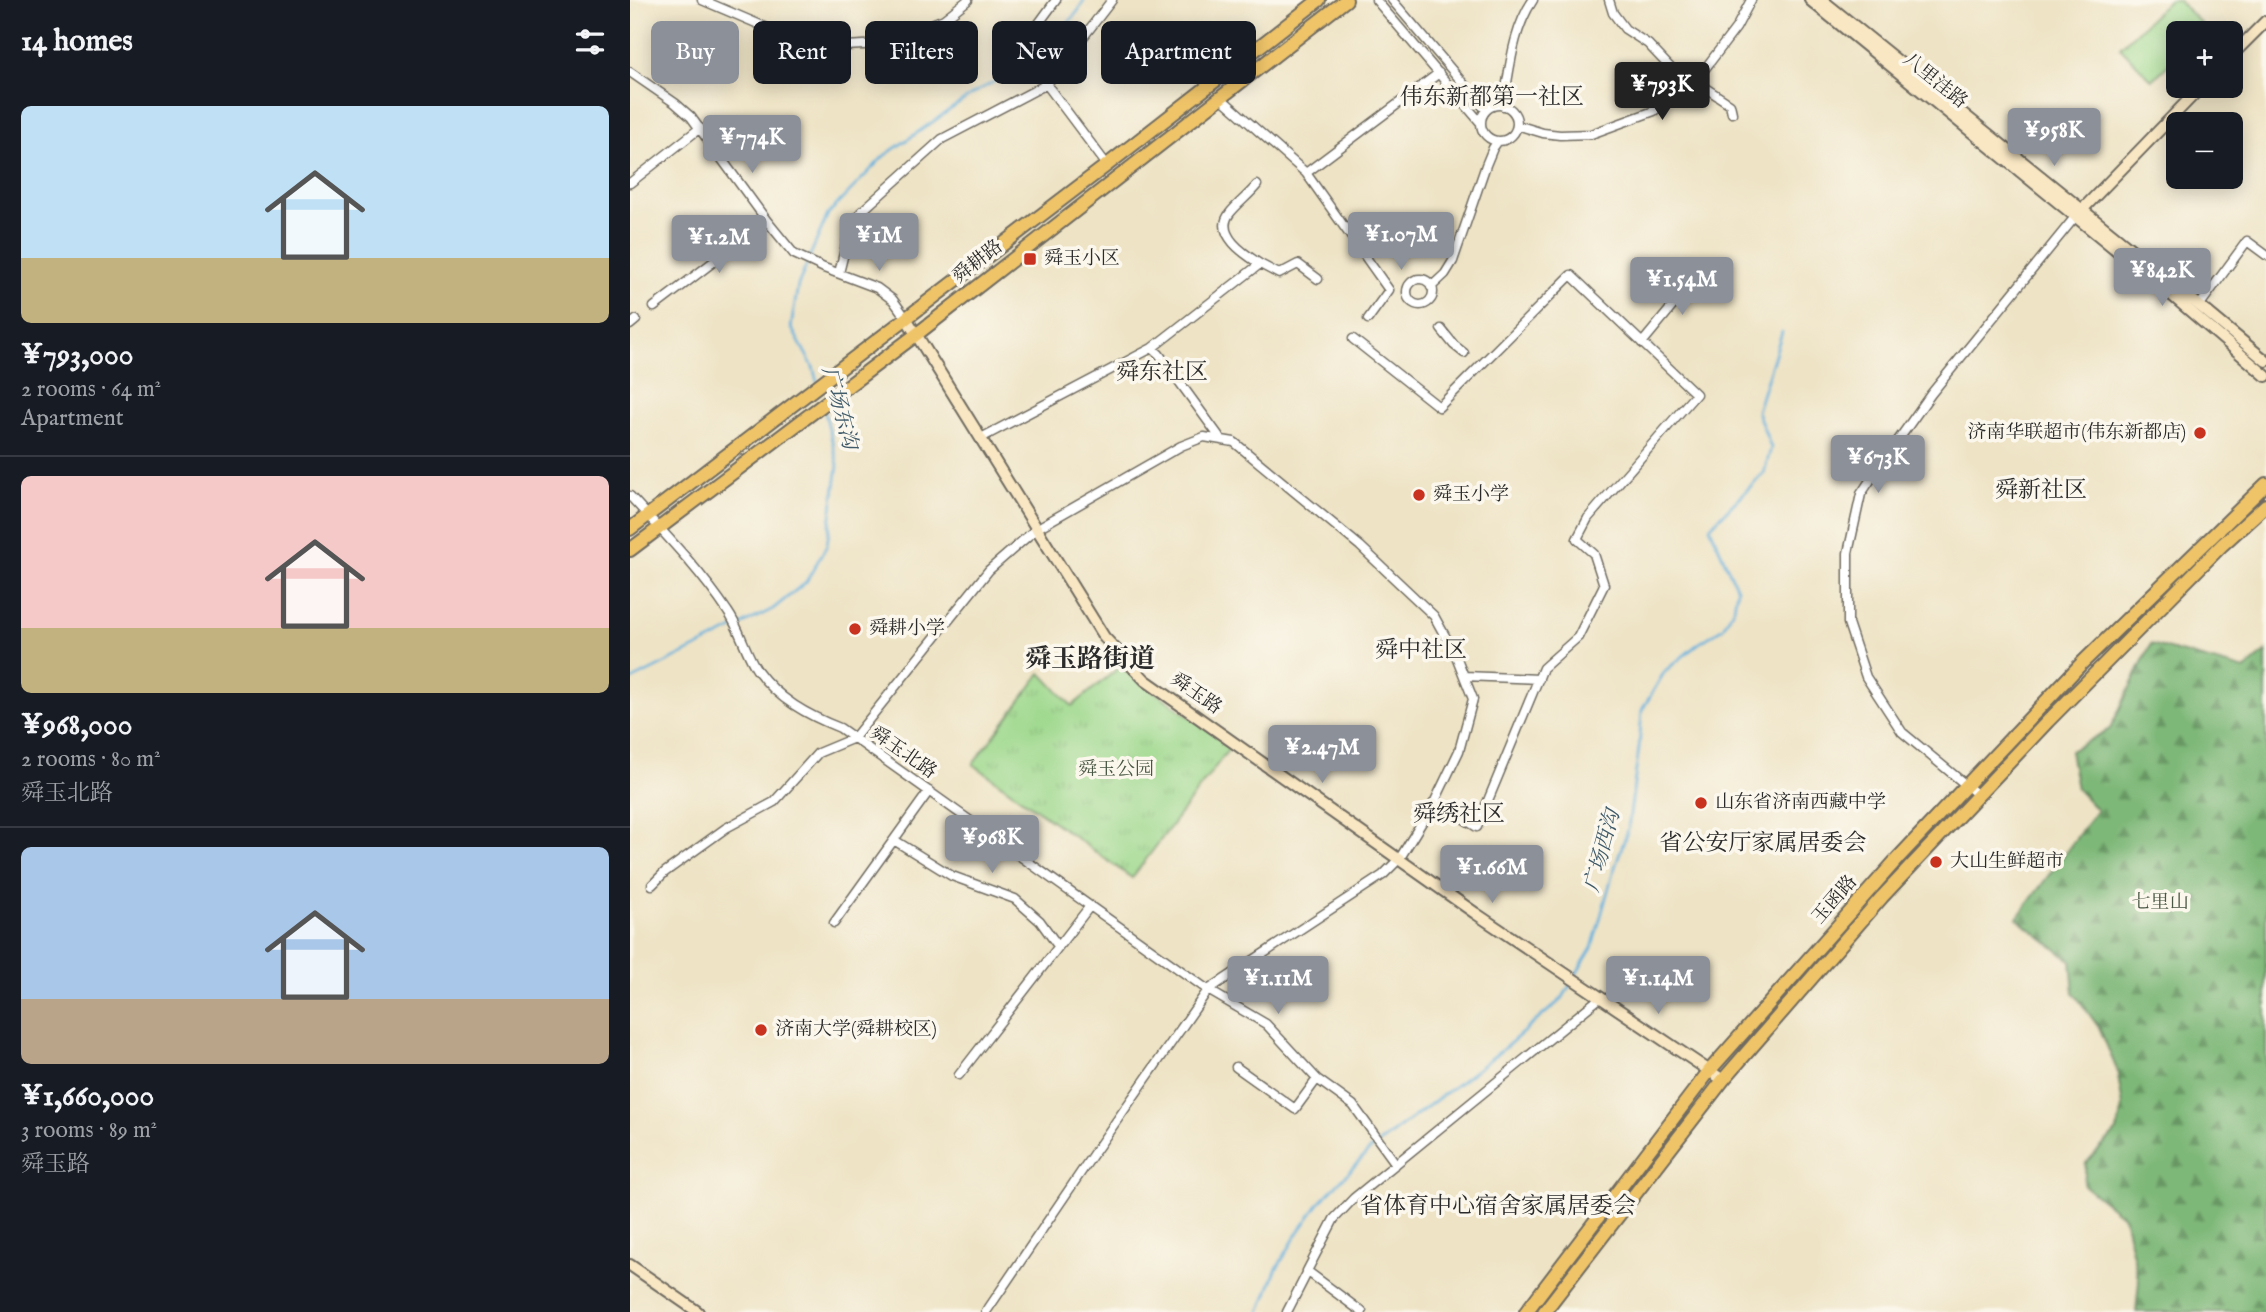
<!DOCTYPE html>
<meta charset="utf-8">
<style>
body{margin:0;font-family:"IM FELL English","Noto Serif SC",serif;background:#20242c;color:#f1f3f6;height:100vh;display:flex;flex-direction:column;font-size:26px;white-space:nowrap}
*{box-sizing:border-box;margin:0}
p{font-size:23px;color:#9ea1a6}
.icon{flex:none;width:38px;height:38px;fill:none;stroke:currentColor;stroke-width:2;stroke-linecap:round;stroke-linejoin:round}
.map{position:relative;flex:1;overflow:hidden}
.side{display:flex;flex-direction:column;background:#171b24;width:630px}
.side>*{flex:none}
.banner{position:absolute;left:21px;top:21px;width:665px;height:63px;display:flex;gap:14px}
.buttons{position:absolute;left:1536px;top:21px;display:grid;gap:14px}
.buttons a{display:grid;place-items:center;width:77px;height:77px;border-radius:10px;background:#171b24;box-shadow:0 4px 18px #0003;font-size:35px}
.price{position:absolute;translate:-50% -60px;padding:0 16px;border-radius:7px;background:#8c9099;color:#fff;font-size:23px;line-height:46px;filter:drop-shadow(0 2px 4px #0008)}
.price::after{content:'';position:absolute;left:50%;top:42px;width:21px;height:16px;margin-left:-10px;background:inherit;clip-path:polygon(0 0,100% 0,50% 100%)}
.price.active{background:#222;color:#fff}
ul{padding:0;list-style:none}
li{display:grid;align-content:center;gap:14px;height:371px;padding:0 21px}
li+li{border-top:2px solid #363941}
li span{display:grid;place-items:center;height:217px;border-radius:10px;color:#555}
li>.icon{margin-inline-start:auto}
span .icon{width:126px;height:126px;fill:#fffc;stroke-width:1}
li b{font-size:30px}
h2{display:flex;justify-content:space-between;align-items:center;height:84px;padding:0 21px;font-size:30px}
.tag{padding:0 24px;border-radius:10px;background:#171b24;box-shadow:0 4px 18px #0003;font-size:24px;line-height:63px}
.tag.active{background:#8c9099;color:#fff}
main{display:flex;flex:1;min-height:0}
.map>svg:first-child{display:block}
</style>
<main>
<section class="side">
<h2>14 homes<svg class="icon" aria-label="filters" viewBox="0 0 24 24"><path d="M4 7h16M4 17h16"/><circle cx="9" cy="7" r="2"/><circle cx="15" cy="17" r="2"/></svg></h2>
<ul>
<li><span style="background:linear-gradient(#bfe0f5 70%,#c2b280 0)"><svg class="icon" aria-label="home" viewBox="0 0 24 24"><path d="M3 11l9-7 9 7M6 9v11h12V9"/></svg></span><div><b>¥793,000</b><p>2 rooms · 64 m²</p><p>Apartment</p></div></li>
<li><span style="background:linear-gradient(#f6c9c9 70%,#c2b280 0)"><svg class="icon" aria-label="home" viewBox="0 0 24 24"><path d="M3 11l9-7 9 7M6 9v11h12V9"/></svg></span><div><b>¥968,000</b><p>2 rooms · 80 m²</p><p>舜玉北路</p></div></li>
<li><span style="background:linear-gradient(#a9c7e8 70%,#b9a48a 0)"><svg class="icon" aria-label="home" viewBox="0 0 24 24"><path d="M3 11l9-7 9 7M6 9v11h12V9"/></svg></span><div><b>¥1,660,000</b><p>3 rooms · 89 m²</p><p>舜玉路</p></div></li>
</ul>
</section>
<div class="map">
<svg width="1636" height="1312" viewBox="0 0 1636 1312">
<defs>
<pattern id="forest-firs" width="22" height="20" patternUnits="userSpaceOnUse" patternTransform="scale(1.75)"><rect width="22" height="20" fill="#7eb878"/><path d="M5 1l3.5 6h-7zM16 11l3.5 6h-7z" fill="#679663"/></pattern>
<pattern id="park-tufts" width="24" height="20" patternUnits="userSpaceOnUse" patternTransform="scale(1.75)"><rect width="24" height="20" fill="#9dd88c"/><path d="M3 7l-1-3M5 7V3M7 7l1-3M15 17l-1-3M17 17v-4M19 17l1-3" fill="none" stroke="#87ba79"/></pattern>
</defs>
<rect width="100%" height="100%" fill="#fbf7ec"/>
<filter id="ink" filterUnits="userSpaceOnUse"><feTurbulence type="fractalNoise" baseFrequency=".0143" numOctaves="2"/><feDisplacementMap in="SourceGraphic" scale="14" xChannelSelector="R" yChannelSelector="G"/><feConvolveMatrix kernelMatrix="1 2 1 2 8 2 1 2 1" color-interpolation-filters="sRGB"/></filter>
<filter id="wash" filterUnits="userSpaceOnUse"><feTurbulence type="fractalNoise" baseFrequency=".00686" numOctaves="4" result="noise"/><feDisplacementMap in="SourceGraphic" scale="28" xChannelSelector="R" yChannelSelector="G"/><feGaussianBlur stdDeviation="1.57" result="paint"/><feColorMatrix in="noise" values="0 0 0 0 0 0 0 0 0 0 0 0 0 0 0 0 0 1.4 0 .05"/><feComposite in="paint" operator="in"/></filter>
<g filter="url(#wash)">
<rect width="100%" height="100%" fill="#eee3c5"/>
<path fill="url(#forest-firs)" stroke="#547252" stroke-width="2" d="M1521,644L1615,670L1636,651V1312H1506L1509,1281L1494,1217L1454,1185L1456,1163L1487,1131L1493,1106L1487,1070L1470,1029L1444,993L1441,961L1387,918L1467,810L1447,789L1440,751L1480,729Z"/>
<path fill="url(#park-tufts)" stroke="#64825c" stroke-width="2" d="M490,667L601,746L502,878L343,764L411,673L442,706Z"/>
<path fill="#9dd88c" stroke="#64825c" stroke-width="2" d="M1540,0H1548L1576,29L1571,33H1549V55L1522,80L1490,47Z"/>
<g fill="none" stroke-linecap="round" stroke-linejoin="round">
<path stroke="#63b0dd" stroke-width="2.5" d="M179,258L198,214L254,156L344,93L412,55L449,10L454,0
M177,264L168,285L161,327L183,367L187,382
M0,681L143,609L176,582L197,545L208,465L194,409
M945,976L962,948L983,873L998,829L1009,748L1012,710L1035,671L1068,644L1093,628L1104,608L1107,589L1080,527L1134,473L1141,448L1127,411L1152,332
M630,1312L646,1270L666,1236L690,1202L740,1150L871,1051L932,999L942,982"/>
</g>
</g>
<g filter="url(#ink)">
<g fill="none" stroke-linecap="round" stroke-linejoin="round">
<g stroke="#6f6b61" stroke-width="11">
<path id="street" d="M72,0L154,35L183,42L216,46L250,44L314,19L338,0
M426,0L390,49L477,165
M746,0L850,122
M762,0L856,110
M979,0L983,13L995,29L1018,44L1050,78L1060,85L1077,89L1100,104L1102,113
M0,72L45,103L61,117L137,221L164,254L194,268L247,288L263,300L276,318
M591,98L676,173L759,290L738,319
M851 123a18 18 0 1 1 36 0a18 18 0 1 1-36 0Z
M873,106C880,70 882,31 903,0
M887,125L913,133L930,135L961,134L1024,111L1074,70L1106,28L1121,0
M676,173L809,73
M0,183L70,128
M630,264L649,274L668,264L688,279
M209,273L217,241L231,212L312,139L417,84L482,0
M777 292a13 13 0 1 1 26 0a13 13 0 1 1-26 0Z
M801,287L815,274L823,261L856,165L863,148L868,141
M1569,306L1617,241L1636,255
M24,307L137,221
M0,325L6,320
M811,329L824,345L834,353
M1012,343L1070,273
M522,348L630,264C616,255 583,234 600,213C608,203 619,195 627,185
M351,438L522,348L529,354L591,439
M0,496C34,533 70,570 98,612C110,629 115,652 127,670C148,699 177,715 210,728L578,990L636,1024L687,1079
M834,676L909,679
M1348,795L1272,732L1236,677L1218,623V553L1231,494L1247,470L1301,394L1445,217
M264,840L322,876L385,899L410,921L428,946
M22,885L35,872L96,828L144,802L188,753L224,738L359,570L406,529L551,446L574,437L604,442L730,546L804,616L826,656L843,699L829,751L805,801
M204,923L299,791
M606,1067L665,1109L687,1079L723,1105L766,1164
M329,1075L460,906
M356,1312L464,1153L578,990L753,875L770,858L805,801L847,827L913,668L948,637L974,585L964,554L947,539L958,518L1066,394L941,275L809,407L723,339
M657,1312L677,1273
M732,1312L677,1271L704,1219L724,1198L971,997"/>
</g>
<g stroke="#6f6b61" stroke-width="14">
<path id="secondary" d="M1180,0L1538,292L1636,376
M1192,0L1523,267L1636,361
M1601,56L1636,21
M1447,215L1572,86
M276,318L474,637L515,680L845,913L1093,1080
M0,1265L68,1312"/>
</g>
<g stroke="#6f6b61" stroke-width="16">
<path id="primary" d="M0,529L477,165L689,0
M0,550L287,334L716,0
M896,1312L1080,1070L1268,858L1452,663L1636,484
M914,1312L1093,1080L1252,897L1418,721L1592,545L1636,505"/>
</g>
<use href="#street" stroke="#fff" stroke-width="8"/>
<use href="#secondary" stroke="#f9e7c3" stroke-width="10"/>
<use href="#primary" stroke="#efc469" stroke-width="12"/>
</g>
</g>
<g fill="#c8321e" stroke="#fbf7ec" stroke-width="2.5">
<rect x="393" y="252" width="14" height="14" rx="3.5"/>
<circle cx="1570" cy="433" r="7"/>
<circle cx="789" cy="495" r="7"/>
<circle cx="225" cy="629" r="7"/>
<circle cx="1071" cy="803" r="7"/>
<circle cx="1306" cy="862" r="7"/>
<circle cx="131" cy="1030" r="7"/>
</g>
<g text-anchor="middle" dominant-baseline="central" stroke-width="7" stroke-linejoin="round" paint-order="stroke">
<g font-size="19" fill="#2b2b2b" stroke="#fbf7ec">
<text transform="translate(1305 81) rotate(39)">八里洼路</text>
<text transform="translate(348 262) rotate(-38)">舜耕路</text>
<text transform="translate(566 694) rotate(35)">舜玉路</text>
<text transform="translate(273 753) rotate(35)">舜玉北路</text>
<text transform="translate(1205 900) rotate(-49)">玉函路</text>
</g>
<g font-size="19" fill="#2b2b2b" stroke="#fbf7ec" text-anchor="start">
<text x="414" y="259">舜玉小区</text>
<text x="1556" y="433" text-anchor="end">济南华联超市(伟东新都店)</text>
<text x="803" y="495">舜玉小学</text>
<text x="239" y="629">舜耕小学</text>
<text x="1085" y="803">山东省济南西藏中学</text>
<text x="1320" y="862">大山生鲜超市</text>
<text x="145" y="1030">济南大学(舜耕校区)</text>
</g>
<g font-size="19" fill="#485643" stroke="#fbf7ec">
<text x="486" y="770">舜玉公园</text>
<text x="1530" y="903">七里山</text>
</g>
<g font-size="21" font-style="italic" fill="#3f5a69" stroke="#fbf7ec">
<text transform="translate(209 408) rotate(75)">广场东沟</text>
<text transform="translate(973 851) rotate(-75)">广场西沟</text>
</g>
<g font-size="23" fill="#2b2b2b" stroke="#fbf7ec">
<text x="862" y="97">伟东新都第一社区</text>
<text x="532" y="372">舜东社区</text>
<text x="1411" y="490">舜新社区</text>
<text x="791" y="650">舜中社区</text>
<text x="829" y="814">舜绣社区</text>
<text x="1133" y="843">省公安厅家属居委会</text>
<text x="868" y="1206">省体育中心宿舍家属居委会</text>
</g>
<g font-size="26" font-weight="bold" fill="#2b2b2b" stroke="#fbf7ec">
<text x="460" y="659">舜玉路街道</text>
</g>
</g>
</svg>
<div class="buttons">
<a>+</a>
<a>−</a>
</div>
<b class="price active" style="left:1032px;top:122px">¥793K</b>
<b class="price" style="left:1424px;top:168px">¥958K</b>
<b class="price" style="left:122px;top:175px">¥774K</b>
<b class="price" style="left:771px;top:272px">¥1.07M</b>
<b class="price" style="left:249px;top:273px">¥1M</b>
<b class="price" style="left:89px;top:275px">¥1.2M</b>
<b class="price" style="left:1532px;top:308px">¥842K</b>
<b class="price" style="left:1052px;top:317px">¥1.54M</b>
<b class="price" style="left:1248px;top:495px">¥673K</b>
<b class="price" style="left:692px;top:785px">¥2.47M</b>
<b class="price" style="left:362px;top:875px">¥968K</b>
<b class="price" style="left:862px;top:905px">¥1.66M</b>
<b class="price" style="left:648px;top:1016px">¥1.11M</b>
<b class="price" style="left:1028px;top:1016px">¥1.14M</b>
<div class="banner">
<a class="tag active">Buy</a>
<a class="tag">Rent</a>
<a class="tag">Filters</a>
<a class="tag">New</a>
<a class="tag">Apartment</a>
</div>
</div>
</main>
